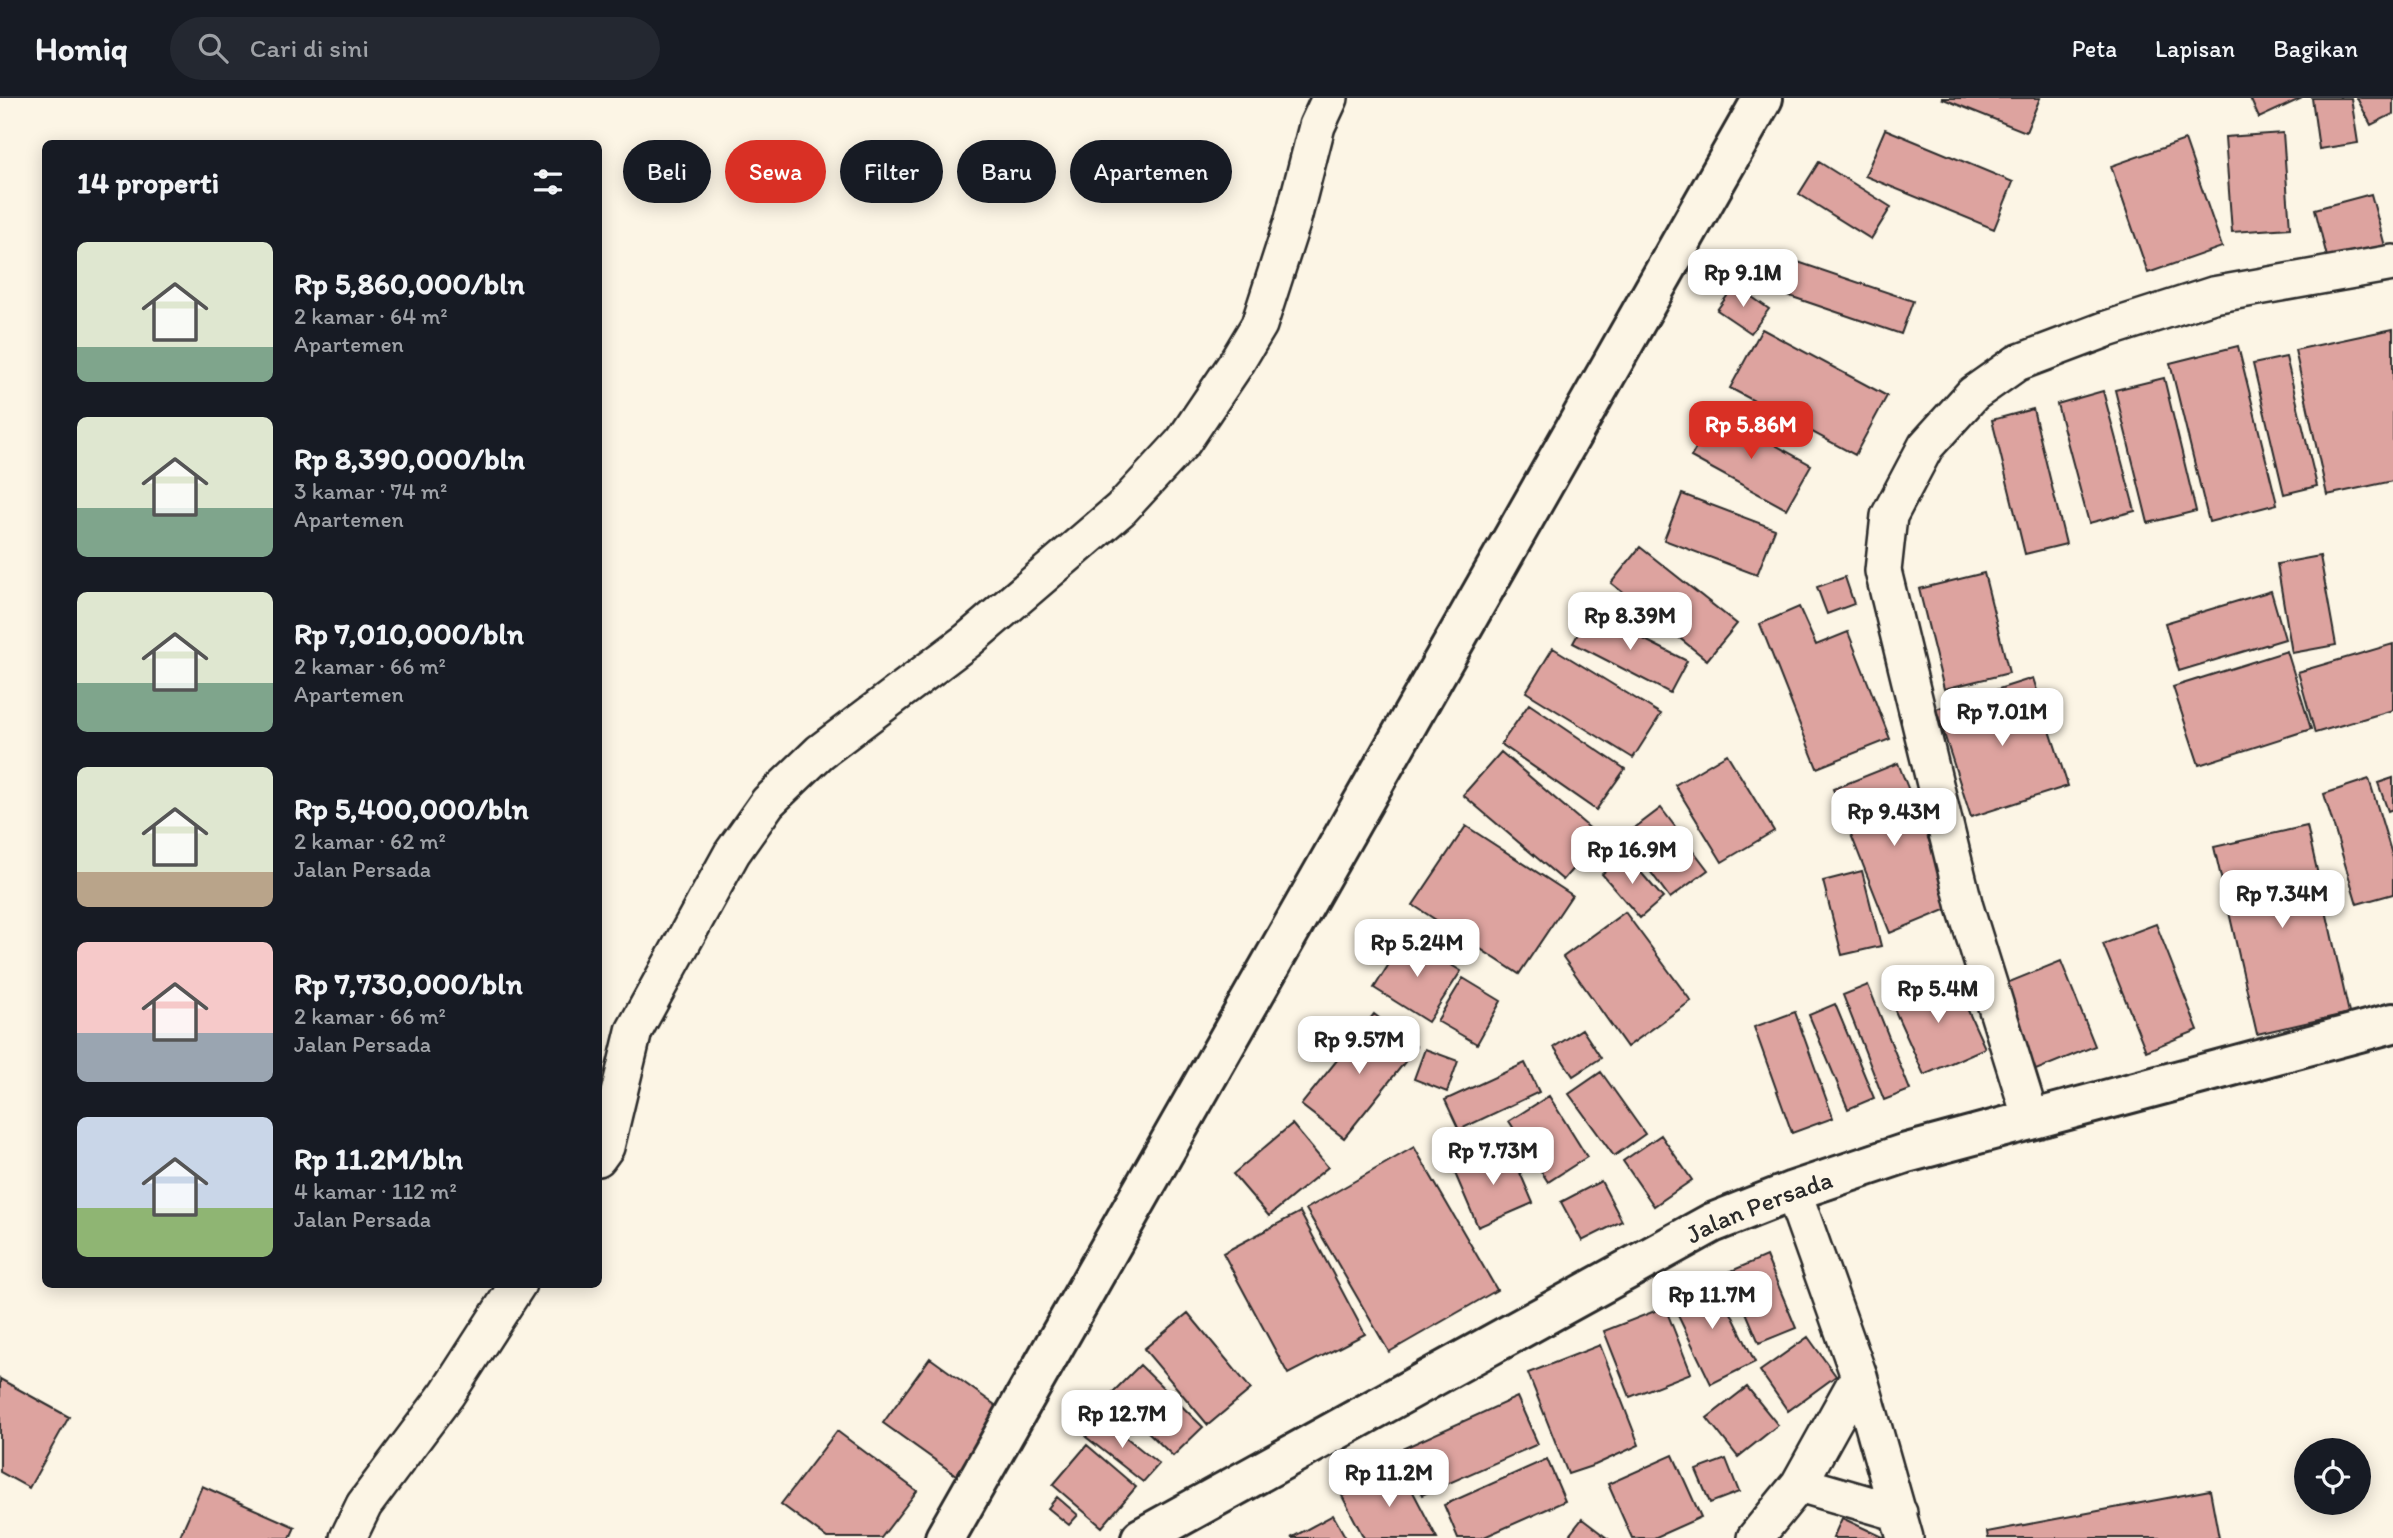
<!DOCTYPE html>
<html lang="id">
<meta charset="utf-8">
<style>
body{margin:0;font-family:Itim,sans-serif;background:#242831;color:#f1f3f6;height:100vh;display:flex;flex-direction:column;font-size:26px;white-space:nowrap}
*{box-sizing:border-box;margin:0}
p{font-size:23px;color:#9ea1a6}
.icon{flex:none;width:38px;height:38px;fill:none;stroke:currentColor;stroke-width:2;stroke-linecap:round;stroke-linejoin:round}
.map{position:relative;flex:1;overflow:hidden}
.drawer{position:absolute;left:42px;top:42px;width:560px;height:1148px;display:flex;flex-direction:column;background:#171b24;border-radius:10px;box-shadow:0 4px 18px #0003}
.drawer>*{flex:none}
.banner{position:absolute;left:623px;top:42px;width:665px;height:63px;display:flex;gap:14px}
.fabs{position:absolute;left:2294px;top:1340px;display:grid;gap:14px}
.fabs a{display:grid;place-items:center;width:77px;height:77px;border-radius:50%;background:#171b24;box-shadow:0 4px 18px #0003;font-size:35px}
.price{position:absolute;translate:-50% -60px;padding:0 16px;border-radius:14px;background:#fff;color:#222;font-size:23px;line-height:46px;filter:drop-shadow(0 2px 4px #0008)}
.price::after{content:'';position:absolute;left:50%;top:42px;width:21px;height:16px;margin-left:-10px;background:inherit;clip-path:polygon(0 0,100% 0,50% 100%)}
.price.on{background:#d93025;color:#fff}
ul{padding:0;list-style:none}
li{display:flex;align-items:center;gap:21px;height:175px;padding:0 35px}
li span{display:grid;place-items:center;flex:none;width:196px;height:140px;border-radius:10px;color:#555}
li>.icon{margin-inline-start:auto}
span .icon{width:84px;height:84px;fill:#fffc;stroke-width:1}
li b{font-size:30px}
h2{display:flex;justify-content:space-between;align-items:center;height:84px;padding:0 35px;font-size:30px}
.chip{padding:0 24px;border-radius:32px;background:#171b24;box-shadow:0 4px 18px #0003;font-size:24px;line-height:63px}
.chip.on{background:#d93025;color:#fff}
header{display:flex;align-items:center;gap:42px;box-sizing:border-box;height:98px;padding:0 35px;background:#171b24;border-bottom:2px solid #363941}
header strong{font-size:33px}
nav{display:flex;gap:38px;margin-inline-start:auto;font-size:24px}
.search{width:490px;height:63px;background:#242831;display:flex;align-items:center;gap:18px;box-sizing:border-box;padding:0 24px;border-radius:38px;color:#9ea1a6;font-size:26px}
.map>svg:first-child{display:block}
</style>
<header>
<strong>Homiq</strong>
<div class="search"><svg class="icon" aria-label="search" viewBox="0 0 24 24"><circle cx="10" cy="10" r="6"/><path d="M15 15l6 6"/></svg>Cari di sini</div>
<nav><a>Peta</a><a>Lapisan</a><a>Bagikan</a></nav>
</header>
<div class="map">
<svg width="2393" height="1440" viewBox="0 0 2393 1440">
<rect width="100%" height="100%" fill="#fcf5e5"/>
<filter id="ink" filterUnits="userSpaceOnUse"><feTurbulence type="fractalNoise" baseFrequency=".0143" numOctaves="2"/><feDisplacementMap in="SourceGraphic" scale="14" xChannelSelector="R" yChannelSelector="G"/><feConvolveMatrix kernelMatrix="1 2 1 2 8 2 1 2 1" color-interpolation-filters="sRGB"/></filter>
<g filter="url(#ink)">
<path fill="#dda39f" stroke="#2b2b2b" stroke-width="2" d="M1941,0H2040L2026,34Z
M2250,0H2302L2259,20Z
M2312,0H2351L2358,45L2319,51Z
M2357,0H2393V16L2371,27Z
M1885,31L2013,84L1994,131L1865,78Z
M2283,35L2290,130L2232,134L2225,39Z
M2185,42L2222,149L2148,175L2111,68Z
M1819,64L1891,109L1871,141L1799,96Z
M2371,96L2386,152L2329,167L2315,111Z
M1786,160L1913,203L1901,236L1775,193Z
M1735,187L1769,211L1751,235L1717,212Z
M1762,231L1887,298L1855,357L1730,290Z
M2393,231V383L2327,397L2295,252Z
M2238,248L2277,406L2209,424L2170,265Z
M2286,259L2317,388L2284,396L2253,266Z
M2164,280L2196,413L2148,425L2115,292Z
M2103,293L2135,413L2089,425L2057,306Z
M2033,311L2066,446L2025,456L1992,322Z
M1716,314L1811,367L1786,411L1691,359Z
M1682,396L1775,431L1757,477L1664,442Z
M1640,449L1737,526L1707,562L1611,485Z
M2320,458L2336,547L2292,555L2277,466Z
M1984,475L2009,575L1944,591L1919,491Z
M1845,479L1854,506L1827,516L1817,489Z
M2271,493L2285,541L2179,573L2165,525Z
M1799,509L1816,547L1848,534L1890,641L1817,670L1760,526Z
M1590,514L1687,563L1670,595L1573,545Z
M2393,546V612L2315,635L2298,574Z
M1553,550L1661,616L1633,660L1526,594Z
M2287,553L2311,631L2199,667L2173,589Z
M2033,580L2068,688L1971,719L1936,611Z
M1529,606L1625,671L1596,712L1501,646Z
M1501,654L1600,739L1563,782L1463,697Z
M1727,656L1774,733L1722,764L1675,687Z
M1898,665L1955,808L1890,835L1833,691Z
M2393,680V711L2388,713L2378,685Z
M2369,681L2393,760V796L2357,806L2324,696Z
M1661,710L1708,772L1670,800L1624,738Z
M1466,728L1572,797L1519,876L1413,807Z
M2307,728L2349,915L2257,936L2214,749Z
M1625,756L1663,800L1640,820L1602,776Z
M1862,773L1881,848L1842,857L1823,783Z
M1625,814L1691,903L1627,949L1563,859Z
M2156,826L2198,932L2146,953L2103,846Z
M1406,839L1461,873L1428,924L1374,890Z
M2061,863L2095,948L2031,974L1997,889Z
M1952,877L1985,950L1924,977L1891,904Z
M1463,880L1501,903L1477,946L1437,923Z
M1868,887L1910,992L1884,1002L1843,897Z
M1835,906L1874,1000L1848,1011L1809,917Z
M1795,914L1833,1020L1792,1035L1754,929Z
M1374,916L1417,949L1344,1040L1301,1007Z
M1582,931L1601,960L1573,978L1554,949Z
M1425,951L1458,963L1447,994L1414,981Z
M1525,965L1539,994L1459,1032L1445,1002Z
M1601,974L1645,1036L1614,1058L1569,996Z
M1549,998L1587,1059L1548,1084L1509,1023Z
M1292,1026L1328,1069L1269,1118L1233,1076Z
M1661,1037L1692,1082L1654,1108L1623,1063Z
M1414,1049L1497,1192L1389,1254L1306,1111Z
M1509,1049L1533,1105L1478,1129L1454,1073Z
M1601,1083L1622,1123L1582,1143L1561,1104Z
M1300,1114L1365,1236L1288,1276L1223,1155Z
M1766,1158L1796,1230L1759,1245L1729,1174Z
M1714,1180L1755,1264L1711,1286L1670,1201Z
M1665,1209L1691,1275L1630,1299L1604,1233Z
M1188,1215L1251,1291L1208,1327L1144,1251Z
M1808,1239L1836,1278L1788,1313L1760,1273Z
M1600,1247L1639,1347L1595,1367L1568,1376L1528,1275Z
M930,1260L1002,1312L956,1377L883,1325Z
M1140,1267L1203,1329L1173,1358L1110,1297Z
M0,1281L69,1319L29,1390L0,1374Z
M1747,1289L1778,1327L1738,1359L1707,1320Z
M1517,1299L1538,1346L1422,1397L1402,1351Z
M1101,1319L1159,1366L1143,1384L1086,1339Z
M837,1333L917,1393L881,1440H827L781,1406Z
M1087,1347L1136,1389L1102,1429L1053,1387Z
M1673,1357L1701,1419L1654,1440H1632L1608,1386Z
M1547,1361L1565,1403L1482,1440H1458L1444,1407Z
M1726,1361L1739,1394L1710,1405L1696,1372Z
M1400,1369L1437,1440H1364L1342,1398Z
M202,1388L295,1429L290,1440H179Z
M2210,1392L2219,1440H1988L1987,1434Z
M1057,1399L1078,1417L1069,1427L1048,1410Z
M1333,1417L1346,1440H1291Z
M1842,1420L1885,1440H1833Z
M1582,1421L1607,1440H1567Z"/>
<g fill="none" stroke-linecap="round" stroke-linejoin="round">
<g stroke="#2b2b2b" stroke-width="40">
<path id="minor" d="M2031,1021L1965,809L1883,473L1889,418L1926,348L1973,296L2017,265L2107,231L2213,197L2393,165
M598,1060L606,1049L634,933L732,755L768,704L820,654L967,543L1121,411L1183,344L1235,267L1259,227L1292,125L1317,28L1330,0
M1793,1093L1859,1278L1905,1440
M1799,1386L1899,1415
M348,1440L364,1407L447,1296L518,1186
M1755,1440L1799,1386L1859,1278"/>
</g>
<g stroke="#2b2b2b" stroke-width="44">
<g id="tertiary">
<path d="M945,1440L1763,0"/>
<path id="s1" d="M1141,1440L1712,1125L1793,1093L1903,1056L2393,925"/>
</g>
</g>
<use href="#minor" stroke="#fcf5e5" stroke-width="35"/>
<use href="#tertiary" stroke="#fcf5e5" stroke-width="38"/>
</g>
</g>
<g text-anchor="middle" dominant-baseline="central" stroke-width="6" stroke-linejoin="round" paint-order="stroke">
<g font-size="26" fill="#2b2b2b" stroke="#fcf5e5">
<text stroke="none"><textPath href="#s1" startOffset="702">Jalan Persada</textPath></text>
</g>
</g>
</svg>
<div class="fabs">
<a><svg class="icon" aria-label="locate" viewBox="0 0 24 24"><circle cx="12" cy="12" r="6"/><path d="M12 2v4M12 18v4M2 12h4M18 12h4"/></svg></a>
</div>
<b class="price" style="left:1743px;top:211px">Rp 9.1M</b>
<b class="price on" style="left:1751px;top:363px">Rp 5.86M</b>
<b class="price" style="left:1630px;top:554px">Rp 8.39M</b>
<b class="price" style="left:2002px;top:650px">Rp 7.01M</b>
<b class="price" style="left:1894px;top:750px">Rp 9.43M</b>
<b class="price" style="left:1632px;top:788px">Rp 16.9M</b>
<b class="price" style="left:2282px;top:832px">Rp 7.34M</b>
<b class="price" style="left:1417px;top:881px">Rp 5.24M</b>
<b class="price" style="left:1938px;top:927px">Rp 5.4M</b>
<b class="price" style="left:1359px;top:978px">Rp 9.57M</b>
<b class="price" style="left:1493px;top:1089px">Rp 7.73M</b>
<b class="price" style="left:1712px;top:1233px">Rp 11.7M</b>
<b class="price" style="left:1122px;top:1352px">Rp 12.7M</b>
<b class="price" style="left:1389px;top:1411px">Rp 11.2M</b>
<div class="banner">
<a class="chip">Beli</a>
<a class="chip on">Sewa</a>
<a class="chip">Filter</a>
<a class="chip">Baru</a>
<a class="chip">Apartemen</a>
</div>
<section class="drawer">
<h2>14 properti<svg class="icon" aria-label="filters" viewBox="0 0 24 24"><path d="M4 7h16M4 17h16"/><circle cx="9" cy="7" r="2"/><circle cx="15" cy="17" r="2"/></svg></h2>
<ul>
<li><span style="background:linear-gradient(#dfe7d0 75%,#7fa58c 0)"><svg class="icon" aria-label="home" viewBox="0 0 24 24"><path d="M3 11l9-7 9 7M6 9v11h12V9"/></svg></span><div><b>Rp 5,860,000/bln</b><p>2 kamar · 64 m²</p><p>Apartemen</p></div></li>
<li><span style="background:linear-gradient(#dfe7d0 65%,#7fa58c 0)"><svg class="icon" aria-label="home" viewBox="0 0 24 24"><path d="M3 11l9-7 9 7M6 9v11h12V9"/></svg></span><div><b>Rp 8,390,000/bln</b><p>3 kamar · 74 m²</p><p>Apartemen</p></div></li>
<li><span style="background:linear-gradient(#dfe7d0 65%,#7fa58c 0)"><svg class="icon" aria-label="home" viewBox="0 0 24 24"><path d="M3 11l9-7 9 7M6 9v11h12V9"/></svg></span><div><b>Rp 7,010,000/bln</b><p>2 kamar · 66 m²</p><p>Apartemen</p></div></li>
<li><span style="background:linear-gradient(#dfe7d0 75%,#b9a48a 0)"><svg class="icon" aria-label="home" viewBox="0 0 24 24"><path d="M3 11l9-7 9 7M6 9v11h12V9"/></svg></span><div><b>Rp 5,400,000/bln</b><p>2 kamar · 62 m²</p><p>Jalan Persada</p></div></li>
<li><span style="background:linear-gradient(#f6c9c9 65%,#9aa5b1 0)"><svg class="icon" aria-label="home" viewBox="0 0 24 24"><path d="M3 11l9-7 9 7M6 9v11h12V9"/></svg></span><div><b>Rp 7,730,000/bln</b><p>2 kamar · 66 m²</p><p>Jalan Persada</p></div></li>
<li><span style="background:linear-gradient(#c9d6e8 65%,#8fb573 0)"><svg class="icon" aria-label="home" viewBox="0 0 24 24"><path d="M3 11l9-7 9 7M6 9v11h12V9"/></svg></span><div><b>Rp 11.2M/bln</b><p>4 kamar · 112 m²</p><p>Jalan Persada</p></div></li>
</ul>
</section>
</div>
